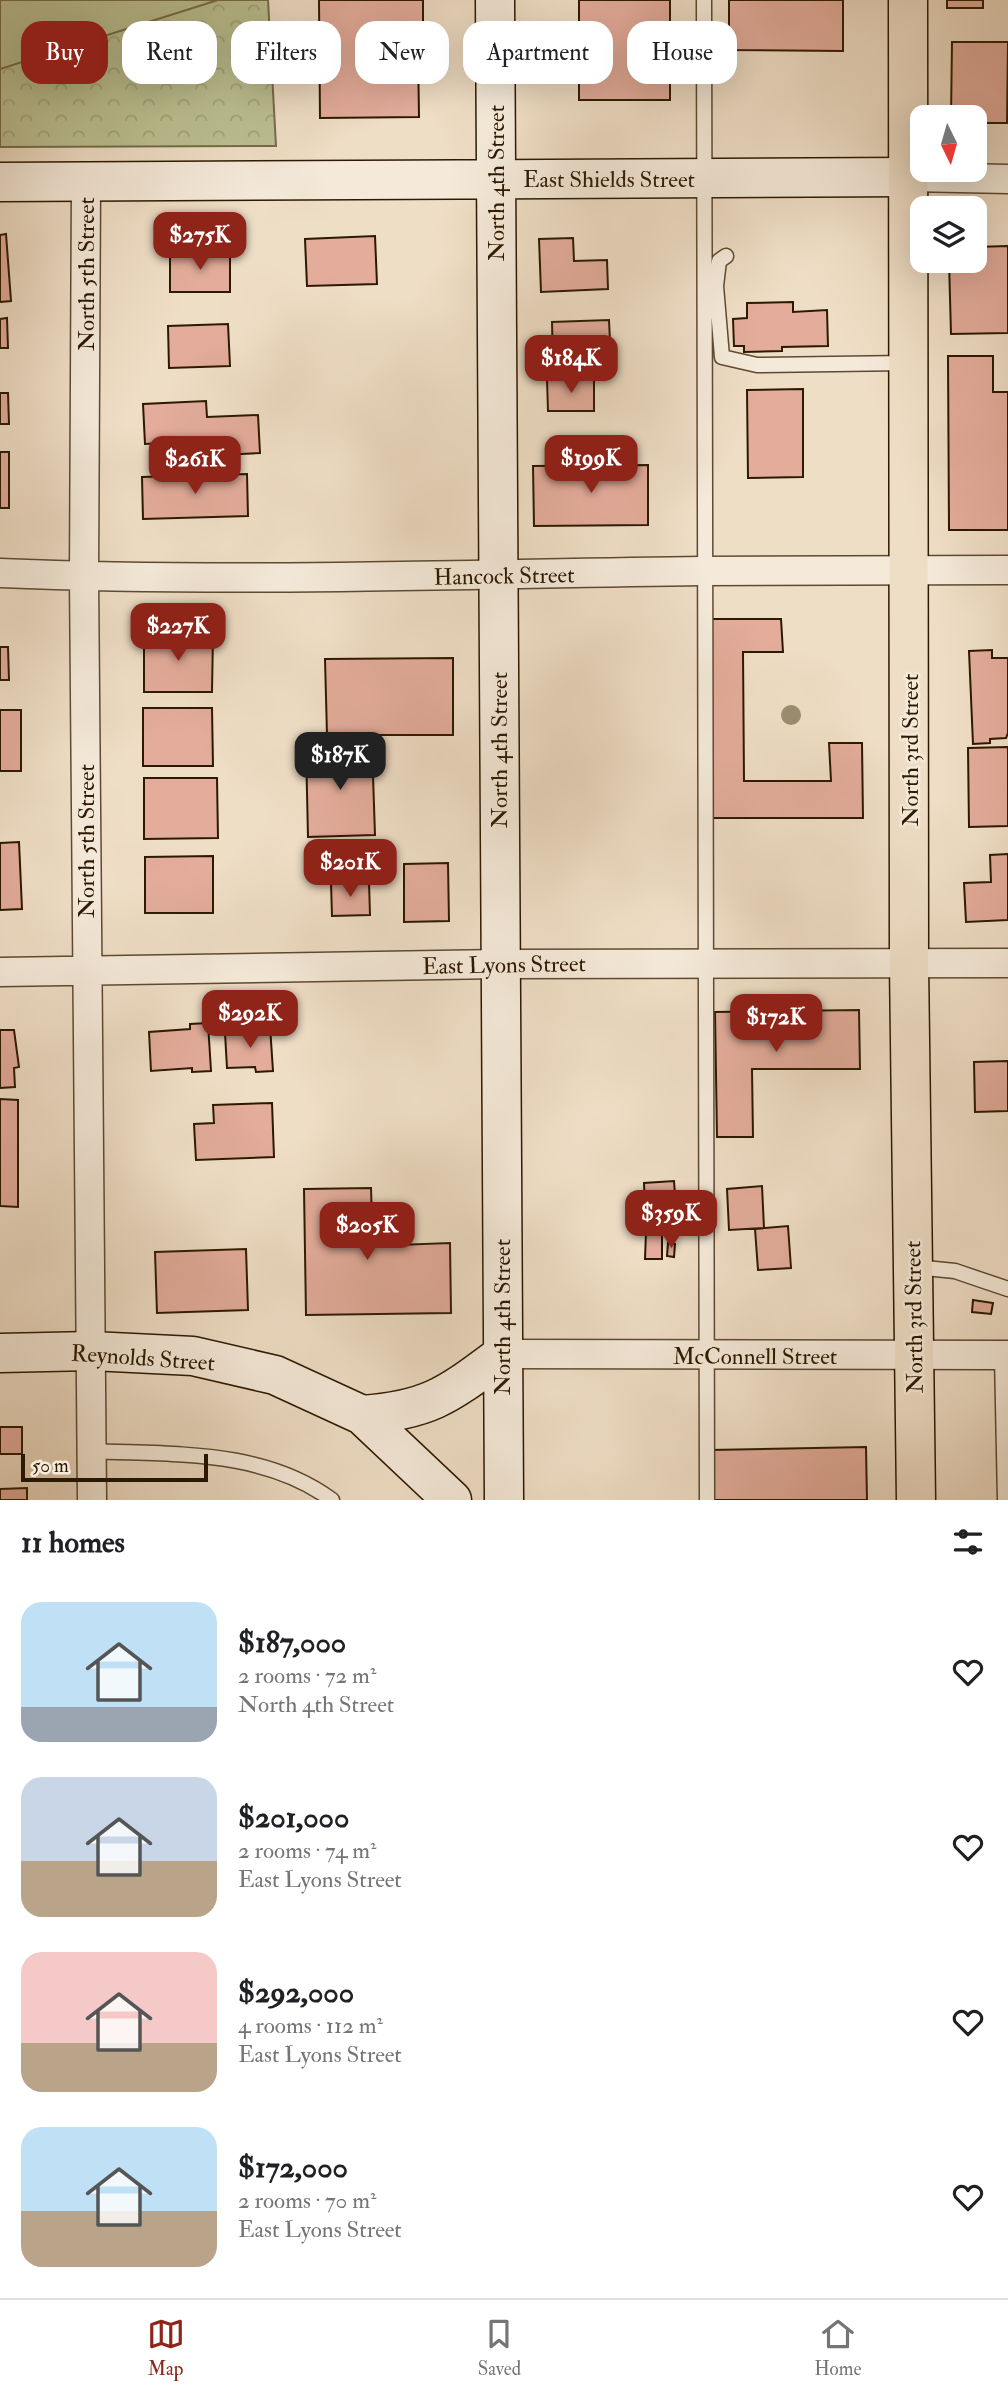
<!DOCTYPE html>
<meta charset="utf-8">
<style>
body{margin:0;font-family:"IM FELL Double Pica",serif;background:#f6f6f6;color:#202124;height:100vh;display:flex;flex-direction:column;font-size:26px;white-space:nowrap}
*{box-sizing:border-box;margin:0}
p{font-size:23px;color:#757577}
.icon{flex:none;width:38px;height:38px;fill:none;stroke:currentColor;stroke-width:2;stroke-linecap:round;stroke-linejoin:round}
.map{position:relative;height:1500px;overflow:hidden}
.details{display:flex;flex-direction:column;background:#fff;flex:1}
.details>*{flex:none}
.banner{position:absolute;left:21px;top:21px;width:966px;height:63px;display:flex;gap:14px}
.needle{width:46px;rotate:175deg}
.controls{position:absolute;left:910px;top:105px;display:grid;gap:14px}
.controls a{display:grid;place-items:center;width:77px;height:77px;border-radius:14px;background:#fff;box-shadow:0 7px 28px #0002;font-size:35px}
.scale{position:absolute;left:21px;bottom:18px;width:187px;box-sizing:border-box;padding-left:7px;border:4px solid #2c1901;border-top:0;font-size:19px;line-height:24px;white-space:nowrap;color:#2c1901;-webkit-text-stroke:5px #f5eada;paint-order:stroke}
.price{position:absolute;translate:-50% -60px;padding:0 16px;border-radius:14px;background:#8f2418;color:#fff;font-size:23px;line-height:46px;filter:drop-shadow(0 2px 4px #0008)}
.price::after{content:'';position:absolute;left:50%;top:42px;width:21px;height:16px;margin-left:-10px;background:inherit;clip-path:polygon(0 0,100% 0,50% 100%)}
.price.current{background:#222;color:#fff}
ul{padding:0;list-style:none}
li{display:flex;align-items:center;gap:21px;height:175px;padding:0 21px}
li span{display:grid;place-items:center;flex:none;width:196px;height:140px;border-radius:21px;color:#555}
li>.icon{margin-inline-start:auto}
span .icon{width:84px;height:84px;fill:#fffc;stroke-width:1}
li b{font-size:30px}
h2{display:flex;justify-content:space-between;align-items:center;height:84px;padding:0 21px;font-size:30px}
.tag{padding:0 24px;border-radius:21px;background:#fff;box-shadow:0 7px 28px #0002;font-size:24px;line-height:63px}
.tag.current{background:#8f2418;color:#fff}
.tabs{display:flex;justify-content:space-around;align-items:center;height:98px;border-top:2px solid #e0e0e0;background:#fff;font-size:19px;color:#757577}
.tabs a{display:grid;justify-items:center;gap:4px}
.tabs .current{color:#8f2418}
.map>svg:first-child{display:block}
</style>
<div class="map">
<svg width="1008" height="1500" viewBox="0 0 1008 1500">
<defs>
<pattern id="forest-crowns" width="20" height="18" patternUnits="userSpaceOnUse" patternTransform="scale(1.75)"><rect width="20" height="18" fill="#bbc193"/><path d="M2 6a3 3 0 1 1 6 0M12 15a3 3 0 1 1 6 0" fill="none" stroke="#a1a57d"/></pattern>
</defs>
<rect width="100%" height="100%" fill="#efdec6"/>
<filter id="stains"><feTurbulence type="fractalNoise" baseFrequency=".00286" numOctaves="4"/><feColorMatrix values="0 0 0 0 .2 0 0 0 0 .09 0 0 0 0 .02 0 0 0 .5 -.17"/></filter>
<radialGradient id="worn" r=".72"><stop offset=".6" stop-color="#630" stop-opacity="0"/><stop offset="1" stop-color="#630" stop-opacity=".3"/></radialGradient>
<path fill="url(#forest-crowns)" stroke="#746d4a" stroke-width="2" d="M0,0H268L276,146L0,147Z"/>
<path fill="#bbc193" stroke="#746d4a" stroke-width="2" d="M0,0H218L0,69Z"/>
<path fill="#e3ac9b" stroke="#2c1901" stroke-width="2" d="M319,0H423V50H418L419,117L320,118Z
M579,0H670V100H579Z
M729,0H843V51L729,50Z
M947,0H983V8H947Z
M952,42H1008L1007,123H975V117H951Z
M6,234L11,301L0,302V235Z
M375,236L377,284L307,286L305,239Z
M573,238L574,261L607,260L608,289L541,292L539,239Z
M1008,246V333L951,334L949,261H975V247Z
M170,253H230V292H170Z
M793,302V312L827,310L828,346L782,347V351L744,352V346H734L733,319L747,318V303Z
M7,318L8,348H0V319Z
M609,320L611,364L553,366L552,322Z
M228,324L230,366L169,368L168,326Z
M948,356H993V392H1008V530H949Z
M594,379V411H548L547,380Z
M803,389V477L748,478L747,390Z
M0,393H8L9,424H0Z
M206,401L207,417L258,415L260,453L183,457L182,442L145,444L143,404Z
M0,452H9V508H0Z
M648,465V525L534,526L533,466Z
M247,474L248,516L143,519L142,477Z
M706,619H781L783,652H743L744,781H831L829,743H862L863,818H710Z
M144,634L213,635L212,692H144Z
M0,647H8L9,680H0Z
M992,650V658H1008V733L1006,738L990,739V743L973,744L969,651Z
M453,658V735H327L325,659Z
M143,708H212L213,766H143Z
M0,710H21V771H0Z
M372,746L375,835L308,837L306,748Z
M1008,747V826L969,827L968,748Z
M144,778H217L218,838L144,839Z
M19,842L22,909L0,910V843Z
M1008,854V920L966,922L964,883L991,882L990,855Z
M213,856V913H145V857Z
M448,863L449,921L404,922V864Z
M369,882L370,915L332,916L331,883Z
M859,1010L860,1069H752L753,1137H717L715,1012Z
M208,1023L211,1071L192,1072V1068L151,1071L149,1032L190,1029V1024Z
M270,1026L273,1071L256,1072L255,1067L227,1068L225,1033L256,1031L255,1027Z
M0,1030H14L19,1067L14,1068L15,1087L0,1088Z
M1008,1061V1111L975,1112L974,1062Z
M0,1099L18,1100V1207L0,1206Z
M272,1103L274,1157L196,1160L194,1124L214,1123L213,1105Z
M674,1181L676,1208L645,1209L644,1183Z
M762,1186L764,1228L729,1230L727,1189Z
M371,1188L372,1220L397,1245L450,1243L451,1313L306,1315L304,1189Z
M788,1226L791,1268L758,1270L755,1229Z
M646,1232H662V1259H645Z
M668,1243L675,1244L674,1257L667,1256Z
M246,1249L248,1310L157,1313L155,1252Z
M973,1300L993,1303L991,1314L972,1312Z
M0,1427H22V1454H0Z
M866,1447L867,1500H712L710,1450Z
M27,1488V1500H0V1489Z"/>
<g fill="none" stroke-linecap="round" stroke-linejoin="round">
<g stroke="#5d4a32" stroke-width="17">
<path id="lane" d="M704,0L707,1500
M726,256L719,261L716,286L722,357L757,365L906,363
M915,1267L955,1271L1008,1289
M1002,1356L1005,1500
M92,1451C174,1455 263,1449 332,1500"/>
</g>
<g stroke="#5d4a32" stroke-width="31">
<path id="street" d="M909,177L1008,179
M86,181L84,577L92,1500
M0,573C234,583 468,574 702,571C804,570 906,570 1008,570
M0,972L500,964L1008,963
M503,1354L1008,1355"/>
</g>
<g stroke="#2c1901" stroke-width="41">
<path id="secondary" d="M495,0L504,1500
M0,182L909,177
M0,1353L92,1351L193,1356L275,1375L362,1415L452,1500
M362,1415C431,1410 449,1394 503,1354"/>
</g>
<g stroke="#2c1901" stroke-width="41">
<path id="primary" d="M908,0L909,964L916,1500"/>
</g>
<use href="#lane" stroke="#f5eada" stroke-width="14"/>
<use href="#street" stroke="#f5eada" stroke-width="28"/>
<use href="#secondary" stroke="#f5eada" stroke-width="38"/>
<use href="#primary" stroke="#efdec6" stroke-width="38"/>
</g>
<circle fill="#9b8d72" cx="791" cy="715" r="10"/>
<g text-anchor="middle" dominant-baseline="central" stroke-width="5" stroke-linejoin="round" paint-order="stroke">
<g font-size="23" fill="#2c1901" stroke="#f5eada">
<text x="609" y="179">East Shields Street</text>
<text transform="translate(496 183) rotate(-90)">North 4th Street</text>
<text transform="translate(86 274) rotate(-90)">North 5th Street</text>
<text transform="translate(504 576) rotate(-1)">Hancock Street</text>
<text transform="translate(499 750) rotate(-90)">North 4th Street</text>
<text transform="translate(910 750) rotate(-90)">North 3rd Street</text>
<text transform="translate(86 841) rotate(-90)">North 5th Street</text>
<text transform="translate(504 965) rotate(-1)">East Lyons Street</text>
<text transform="translate(502 1317) rotate(-90)">North 4th Street</text>
<text transform="translate(914 1317) rotate(-91)">North 3rd Street</text>
<text x="755" y="1356">McConnell Street</text>
<text transform="translate(143 1358) rotate(4)">Reynolds Street</text>
</g>
</g>
<rect width="100%" height="100%" filter="url(#stains)"/>
<rect width="100%" height="100%" fill="url(#worn)"/>
</svg>
<div class="controls">
<a><svg class="needle" viewBox="-14 -14 28 28"><path d="M0-13l5 13h-10z" fill="#e53935"/><path d="M0 13l5-13h-10z" fill="#757577"/></svg></a>
<a><svg class="icon" aria-label="layers" viewBox="0 0 24 24"><path d="M12 4l9 5-9 5-9-5zM3 14l9 5 9-5"/></svg></a>
</div>
<div class="scale">50 m</div>
<b class="price" style="left:200px;top:272px">$275K</b>
<b class="price" style="left:571px;top:395px">$184K</b>
<b class="price" style="left:591px;top:495px">$199K</b>
<b class="price" style="left:195px;top:496px">$261K</b>
<b class="price" style="left:178px;top:663px">$227K</b>
<b class="price current" style="left:340px;top:792px">$187K</b>
<b class="price" style="left:350px;top:899px">$201K</b>
<b class="price" style="left:250px;top:1050px">$292K</b>
<b class="price" style="left:776px;top:1054px">$172K</b>
<b class="price" style="left:671px;top:1250px">$359K</b>
<b class="price" style="left:367px;top:1262px">$205K</b>
<div class="banner">
<a class="tag current">Buy</a>
<a class="tag">Rent</a>
<a class="tag">Filters</a>
<a class="tag">New</a>
<a class="tag">Apartment</a>
<a class="tag">House</a>
</div>
</div>
<section class="details">
<h2>11 homes<svg class="icon" aria-label="filters" viewBox="0 0 24 24"><path d="M4 7h16M4 17h16"/><circle cx="9" cy="7" r="2"/><circle cx="15" cy="17" r="2"/></svg></h2>
<ul>
<li><span style="background:linear-gradient(#bfe0f5 75%,#9aa5b1 0)"><svg class="icon" aria-label="home" viewBox="0 0 24 24"><path d="M3 11l9-7 9 7M6 9v11h12V9"/></svg></span><div><b>$187,000</b><p>2 rooms · 72 m²</p><p>North 4th Street</p></div><svg class="icon" aria-label="heart" viewBox="0 0 24 24"><path d="M12 20l-8-8c-3-5 5-10 8-4 3-6 11-1 8 4z"/></svg></li>
<li><span style="background:linear-gradient(#c9d6e8 60%,#b9a48a 0)"><svg class="icon" aria-label="home" viewBox="0 0 24 24"><path d="M3 11l9-7 9 7M6 9v11h12V9"/></svg></span><div><b>$201,000</b><p>2 rooms · 74 m²</p><p>East Lyons Street</p></div><svg class="icon" aria-label="heart" viewBox="0 0 24 24"><path d="M12 20l-8-8c-3-5 5-10 8-4 3-6 11-1 8 4z"/></svg></li>
<li><span style="background:linear-gradient(#f6c9c9 65%,#b9a48a 0)"><svg class="icon" aria-label="home" viewBox="0 0 24 24"><path d="M3 11l9-7 9 7M6 9v11h12V9"/></svg></span><div><b>$292,000</b><p>4 rooms · 112 m²</p><p>East Lyons Street</p></div><svg class="icon" aria-label="heart" viewBox="0 0 24 24"><path d="M12 20l-8-8c-3-5 5-10 8-4 3-6 11-1 8 4z"/></svg></li>
<li><span style="background:linear-gradient(#bfe0f5 60%,#b9a48a 0)"><svg class="icon" aria-label="home" viewBox="0 0 24 24"><path d="M3 11l9-7 9 7M6 9v11h12V9"/></svg></span><div><b>$172,000</b><p>2 rooms · 70 m²</p><p>East Lyons Street</p></div><svg class="icon" aria-label="heart" viewBox="0 0 24 24"><path d="M12 20l-8-8c-3-5 5-10 8-4 3-6 11-1 8 4z"/></svg></li>
</ul>
</section>
<nav class="tabs">
<a class="current"><svg class="icon" aria-label="map" viewBox="0 0 24 24"><path d="M3 6l6-2 6 2 6-2v14l-6 2-6-2-6 2zM9 4v14M15 6v14"/></svg>Map</a>
<a><svg class="icon" aria-label="saved" viewBox="0 0 24 24"><path d="M7 4h10v16l-5-4-5 4z"/></svg>Saved</a>
<a><svg class="icon" aria-label="home" viewBox="0 0 24 24"><path d="M3 11l9-7 9 7M6 9v11h12V9"/></svg>Home</a>
</nav>
